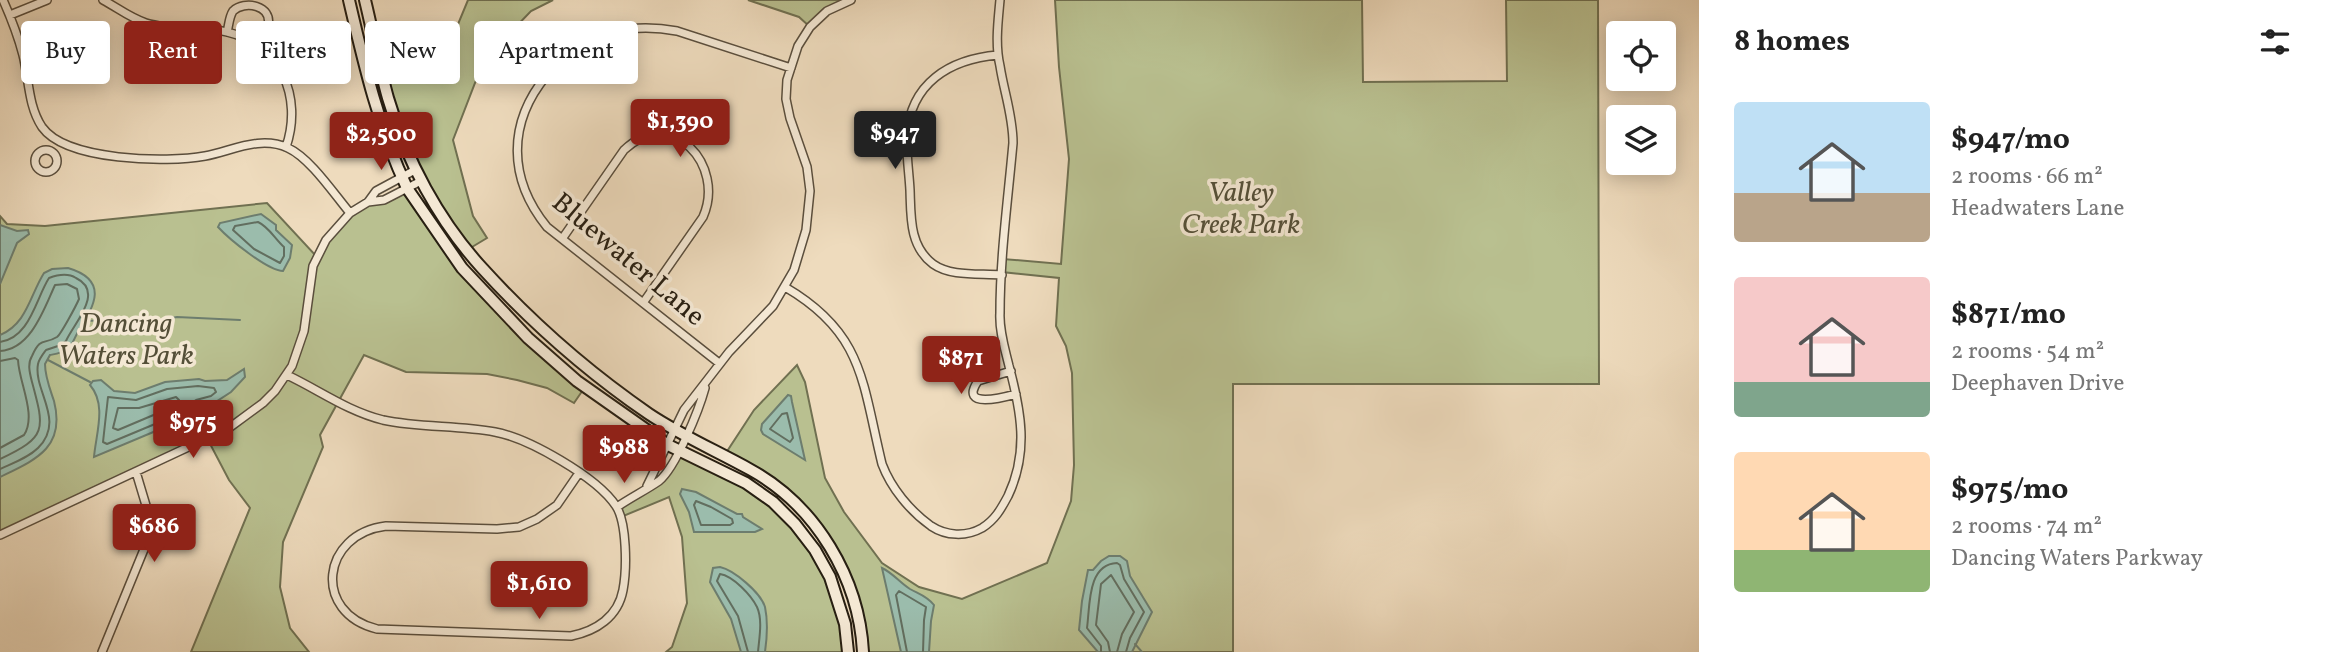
<!DOCTYPE html>
<meta charset="utf-8">
<style>
body{margin:0;font-family:Vollkorn,serif;background:#f6f6f6;color:#222;height:100vh;display:flex;flex-direction:column;font-size:26px;white-space:nowrap}
*{box-sizing:border-box;margin:0}
p{font-size:23px;color:#767676}
.icon{flex:none;width:38px;height:38px;fill:none;stroke:currentColor;stroke-width:2;stroke-linecap:round;stroke-linejoin:round}
.map{position:relative;flex:1;overflow:hidden}
.details{display:flex;flex-direction:column;background:#fff;width:630px}
.details>*{flex:none}
.guide{position:absolute;left:21px;top:21px;width:665px;height:63px;display:flex;gap:14px}
.fabs{position:absolute;left:1606px;top:21px;display:grid;gap:14px}
.fabs a{display:grid;place-items:center;width:70px;height:70px;border-radius:7px;background:#fff;box-shadow:0 4px 18px #0003;font-size:35px}
.price{position:absolute;translate:-50% -60px;padding:0 16px;border-radius:7px;background:#8f2418;color:#fff;font-size:23px;line-height:46px;filter:drop-shadow(0 2px 4px #0008)}
.price::after{content:'';position:absolute;left:50%;top:42px;width:21px;height:16px;margin-left:-10px;background:inherit;clip-path:polygon(0 0,100% 0,50% 100%)}
.price.current{background:#222;color:#fff}
ul{padding:0;list-style:none}
li{display:flex;align-items:center;gap:21px;height:175px;padding:0 35px}
li span{display:grid;place-items:center;flex:none;width:196px;height:140px;border-radius:7px;color:#555}
li>.icon{margin-inline-start:auto}
span .icon{width:84px;height:84px;fill:#fffc;stroke-width:1}
li b{font-size:30px}
h2{display:flex;justify-content:space-between;align-items:center;height:84px;padding:0 35px;font-size:30px}
.tag{padding:0 24px;border-radius:7px;background:#fff;box-shadow:0 4px 18px #0003;font-size:24px;line-height:63px}
.tag.current{background:#8f2418;color:#fff}
main{display:flex;flex:1;min-height:0}
.map>svg:first-child{display:block}
</style>
<main>
<div class="map">
<svg width="1699" height="652" viewBox="0 0 1699 652">
<rect width="100%" height="100%" fill="#eedbbd"/>
<filter id="stains"><feTurbulence type="fractalNoise" baseFrequency=".00286" numOctaves="4"/><feColorMatrix values="0 0 0 0 .2 0 0 0 0 .09 0 0 0 0 .02 0 0 0 .5 -.17"/></filter>
<radialGradient id="worn" r=".72"><stop offset=".6" stop-color="#630" stop-opacity="0"/><stop offset="1" stop-color="#630" stop-opacity=".3"/></radialGradient>
<path fill="#b9c090" stroke="#707051" stroke-width="2" d="M468,0H553L531,11L488,56L475,83L453,140L473,216L487,238L467,250L415,170L375,41L449,46Z
M748,0H851L842,3L810,27L799,17Z
M1055,0H1362L1363,82L1507,81L1506,0H1598L1599,384H1233V652H863L844,572L793,501L724,456L754,410L797,365L805,382L825,478L844,512L882,563L919,587L962,599L1047,563L1071,501L1074,465L1072,373L1066,346L1056,326L1059,278L1002,272L1003,259L1061,264L1069,159L1059,67Z
M407,188L462,268L585,387L574,403L547,388L517,380L487,374L406,372L364,355L320,435L323,447L283,542L280,587L290,628L309,652H191L250,508L229,480L207,438L0,535V216L7,224L45,226L267,203L317,257L326,240L356,208L384,200Z
M679,451L773,502L823,564L848,652H666L672,647L687,603L682,537L669,497L621,517L617,507L657,482Z"/>
<path fill="#9bbcac" stroke="#6d7d6e" stroke-width="2" d="M261,214L276,225V230L292,245L290,258L283,271C268,271 229,239 218,227L220,223Z
M0,225L17,231L28,230L29,234L17,243L0,284Z
M68,268C109,280 95,306 78,332C74,338 73,346 66,350C62,353 55,354 50,355L45,364C45,377 50,389 54,401C66,448 35,460 0,477V335C27,324 30,295 44,273L52,269Z
M244,369L245,377L231,392L214,403L199,407L170,425L94,457C96,433 107,405 90,385L93,381L101,380L114,391L135,393L165,382L199,379L205,381L227,380Z
M788,395L791,396L792,402L805,460L763,434L761,430L762,424Z
M682,489L696,492L737,514H742L743,517L762,529L755,532H694L689,512L680,494Z
M1109,556H1120L1127,561L1130,576L1152,612L1132,652H1098L1079,630L1082,601L1088,570H1093L1101,561Z
M720,567C734,570 761,593 765,607C768,621 767,638 765,652H741L731,619L710,582L713,568Z
M882,568C893,573 900,583 910,589C919,594 927,596 934,605L931,621L929,652H901Z"/>
<g fill="none" stroke-linecap="round" stroke-linejoin="round">
<path stroke="#626e5f" stroke-width="2" d="M258,222C269,227 275,239 284,247V256L280,263L254,249L233,230L235,226Z
M0,342C30,338 36,298 49,278C57,275 68,273 76,278C105,292 74,323 66,341L61,345L46,350C43,354 39,359 38,364C33,391 66,420 38,448C28,458 13,463 0,469
M0,351C31,349 44,309 55,285L67,284L77,289L79,299C76,306 61,334 57,337C44,345 41,336 32,356C27,364 30,374 32,382C45,430 47,437 0,459
M0,361L15,358L18,360C19,383 37,415 24,435L0,448
M198,386L214,388L216,392L211,396L196,400L167,419L107,444L103,442L108,397L136,400L167,389Z
M176,397L179,400L178,403L163,411L118,430L113,428L118,408H139Z
M787,413L793,438L790,442L770,429L782,414Z
M696,501L711,507L732,519L733,523L730,525H701L694,505Z
M748,652L738,616L717,581L720,574C733,576 751,595 757,607C763,620 759,639 758,652
M907,652L896,595L899,591L926,607L924,620L923,652
M1101,652V646L1087,628C1090,607 1087,564 1117,563L1120,565L1124,579L1144,612L1130,638L1126,652
M1110,652L1108,642L1096,625L1101,584L1111,575L1134,612L1122,634L1117,652"/>
<path stroke="#6d7d6e" stroke-width="2" d="M86,321L128,319L156,321L177,317L240,320
M48,360L90,382
M1135,644L1142,652"/>
<g stroke="#5a4e3d" stroke-width="10">
<path id="street" d="M3,0C11,18 18,36 23,55C29,79 28,106 42,127C66,161 167,163 205,156C232,151 260,135 288,148C310,158 334,194 350,213
M103,0C118,8 130,18 146,23C172,31 201,26 227,32C281,45 303,97 286,147
M10,15L47,0
M227,32C229,25 229,17 233,11C244,0 273,5 268,26C266,33 260,39 257,45
M998,55C950,59 910,83 907,136C906,153 909,172 910,190C911,216 909,246 933,264C951,277 980,273 1002,275
M35 161a11 11 0 1 1 22 0a11 11 0 1 1-22 0Z
M368,202L384,200L421,181
M562,239L624,150C671,105 726,165 703,217L643,303
M785,287C864,333 862,382 882,464C891,488 910,511 931,526C946,536 966,537 982,528C995,520 1001,509 1008,496C1029,452 1021,411 1009,366C1005,349 999,331 1000,313C1000,257 1008,199 1013,143C1013,116 1004,92 1000,66C995,44 998,22 1000,0
M719,363L547,227C508,179 507,123 547,75C557,63 569,50 583,43C612,28 645,25 677,31L791,68
M1011,371L978,381C958,410 1005,397 1016,394
M287,375C319,390 347,411 383,420C420,428 458,425 495,432C528,438 597,477 616,506C627,523 627,569 623,590C618,617 596,631 571,636L377,629C312,613 321,534 386,526L497,529L519,527L537,519L557,505L579,473
M647,486L684,410L729,352L773,306L794,270L806,230L810,191L807,167L790,118L786,99L787,80L798,46L810,27L827,11L851,0
M617,507C630,498 646,490 659,481C676,467 699,410 705,388
M0,535L229,428L263,403L275,391L292,366L304,331L313,266L326,240L350,213L368,202L376,191L415,170
M102,652L147,542L148,512L136,472"/>
</g>
<g stroke="#281f12" stroke-width="14">
<path id="secondary" d="M349,0C364,64 379,129 407,188L462,268L528,338L577,381L668,445L746,483L773,502L795,524L815,550L830,577L845,624L848,652
M365,0C373,33 379,66 388,98C406,160 439,221 482,268C532,323 588,372 649,414C682,436 717,451 751,470C816,506 859,578 863,652"/>
</g>
<use href="#street" stroke="#f4e8d4" stroke-width="7"/>
<use href="#secondary" stroke="#f4e8d4" stroke-width="10"/>
</g>
<g text-anchor="middle" dominant-baseline="central" stroke-width="7" stroke-linejoin="round" paint-order="stroke">
<g font-size="28" font-style="italic" fill="#544f38" stroke="#f4e8d4">
<text x="1241" y="193">Valley<tspan x="1241" dy="32">Creek Park</tspan></text>
<text x="126" y="324">Dancing<tspan x="126" dy="32">Waters Park</tspan></text>
</g>
<g font-size="28" fill="#281f12" stroke="#f4e8d4">
<text transform="translate(628 260) rotate(40)">Bluewater Lane</text>
</g>
</g>
<rect width="100%" height="100%" filter="url(#stains)"/>
<rect width="100%" height="100%" fill="url(#worn)"/>
</svg>
<div class="fabs">
<a><svg class="icon" aria-label="locate" viewBox="0 0 24 24"><circle cx="12" cy="12" r="6"/><path d="M12 2v4M12 18v4M2 12h4M18 12h4"/></svg></a>
<a><svg class="icon" aria-label="layers" viewBox="0 0 24 24"><path d="M12 4l9 5-9 5-9-5zM3 14l9 5 9-5"/></svg></a>
</div>
<b class="price" style="left:680px;top:159px">$1,390</b>
<b class="price current" style="left:895px;top:171px">$947</b>
<b class="price" style="left:381px;top:172px">$2,500</b>
<b class="price" style="left:961px;top:396px">$871</b>
<b class="price" style="left:193px;top:460px">$975</b>
<b class="price" style="left:624px;top:485px">$988</b>
<b class="price" style="left:154px;top:564px">$686</b>
<b class="price" style="left:539px;top:621px">$1,610</b>
<div class="guide">
<a class="tag">Buy</a>
<a class="tag current">Rent</a>
<a class="tag">Filters</a>
<a class="tag">New</a>
<a class="tag">Apartment</a>
</div>
</div>
<section class="details">
<h2>8 homes<svg class="icon" aria-label="filters" viewBox="0 0 24 24"><path d="M4 7h16M4 17h16"/><circle cx="9" cy="7" r="2"/><circle cx="15" cy="17" r="2"/></svg></h2>
<ul>
<li><span style="background:linear-gradient(#bfe0f5 65%,#b9a48a 0)"><svg class="icon" aria-label="home" viewBox="0 0 24 24"><path d="M3 11l9-7 9 7M6 9v11h12V9"/></svg></span><div><b>$947/mo</b><p>2 rooms · 66 m²</p><p>Headwaters Lane</p></div></li>
<li><span style="background:linear-gradient(#f6c9c9 75%,#7fa58c 0)"><svg class="icon" aria-label="home" viewBox="0 0 24 24"><path d="M3 11l9-7 9 7M6 9v11h12V9"/></svg></span><div><b>$871/mo</b><p>2 rooms · 54 m²</p><p>Deephaven Drive</p></div></li>
<li><span style="background:linear-gradient(#ffd9b3 70%,#8fb573 0)"><svg class="icon" aria-label="home" viewBox="0 0 24 24"><path d="M3 11l9-7 9 7M6 9v11h12V9"/></svg></span><div><b>$975/mo</b><p>2 rooms · 74 m²</p><p>Dancing Waters Parkway</p></div></li>
</ul>
</section>
</main>
